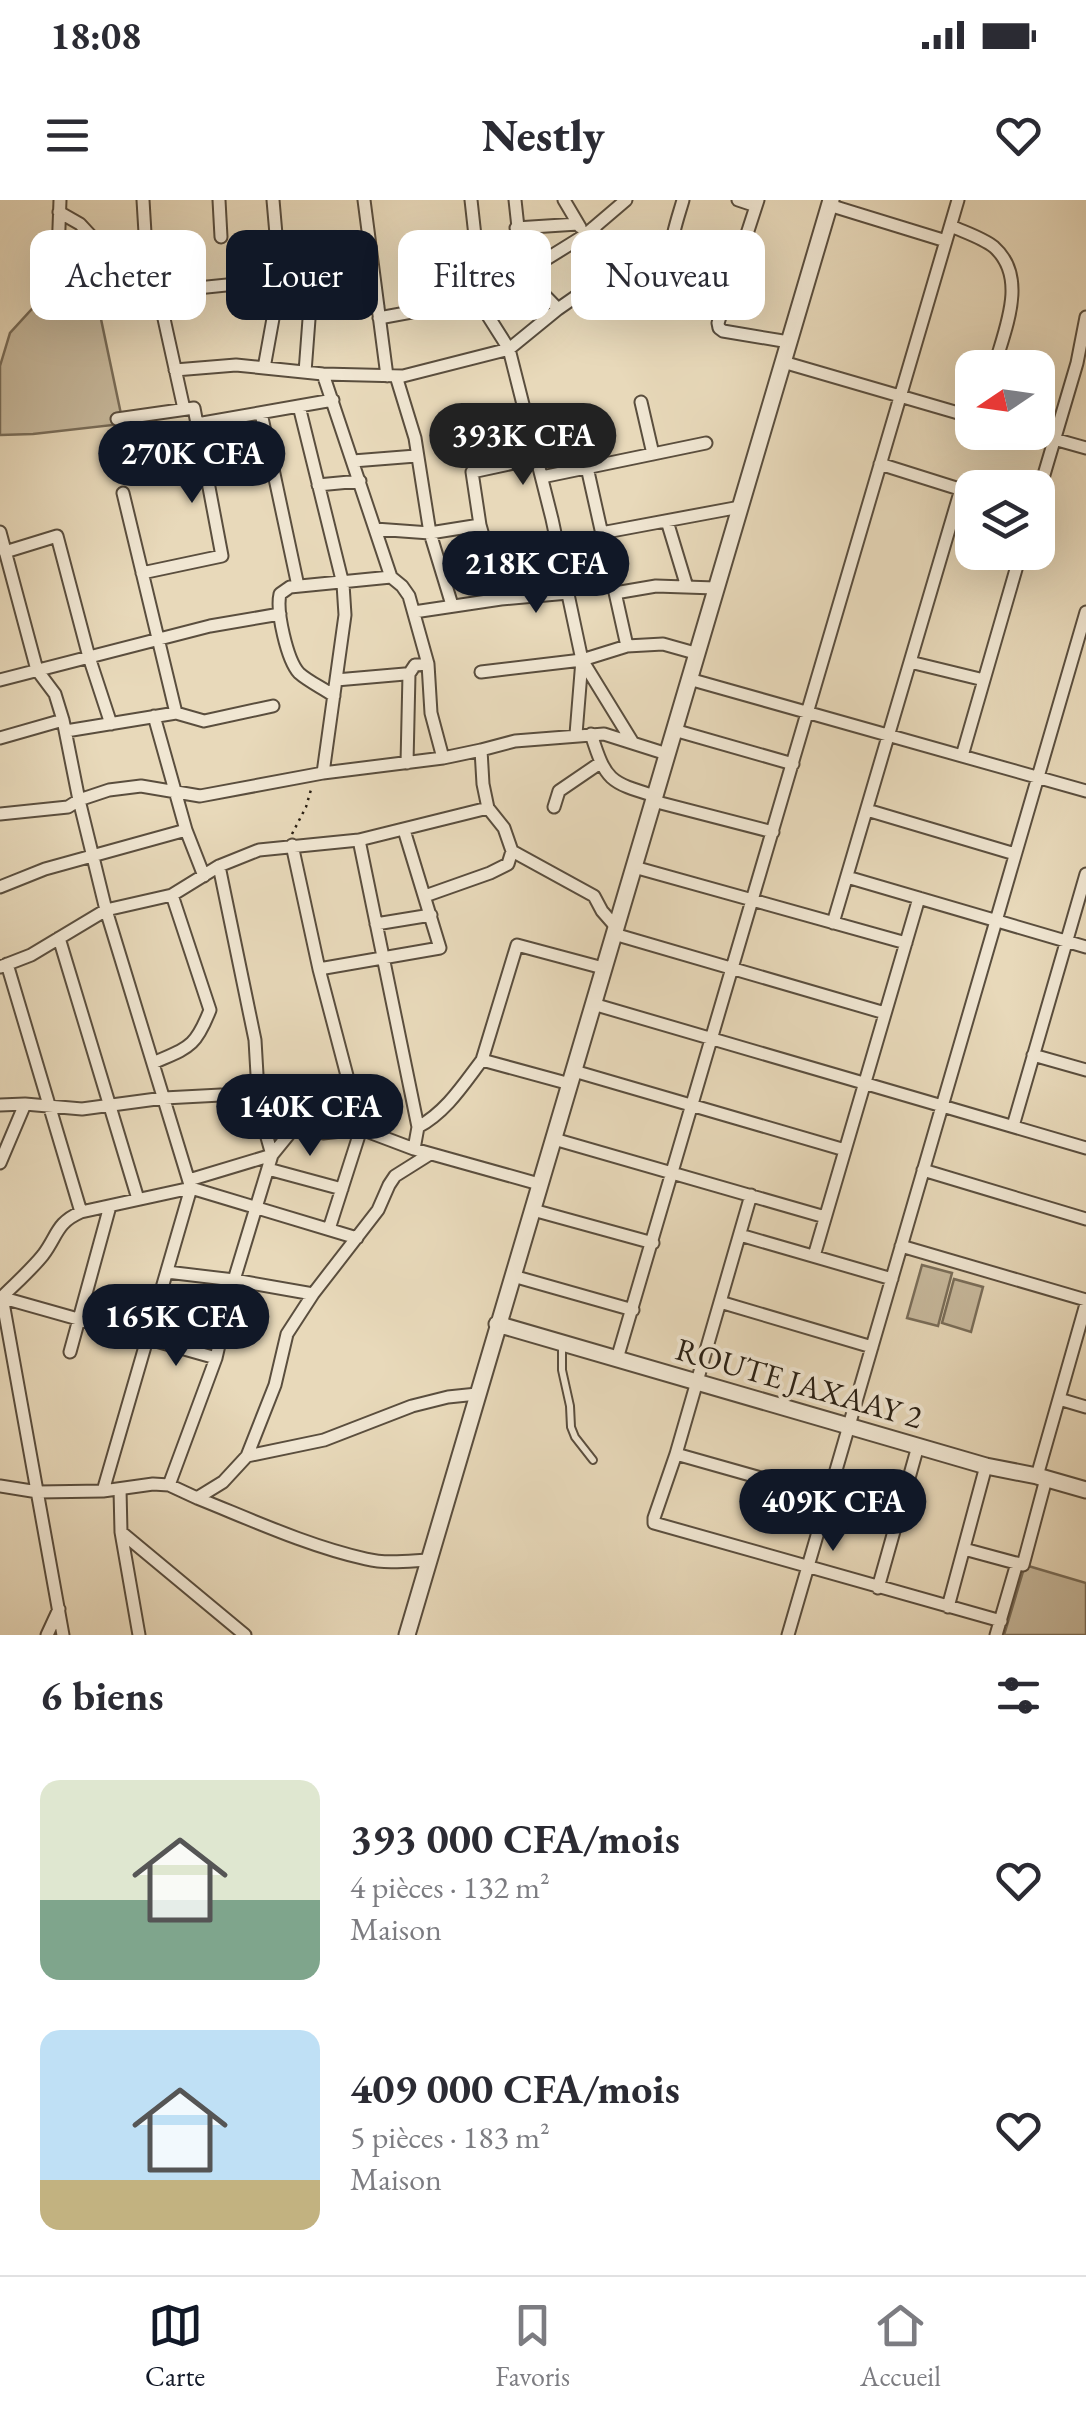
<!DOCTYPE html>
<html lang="fr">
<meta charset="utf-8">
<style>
body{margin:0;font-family:"EB Garamond",serif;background:#f7f7f7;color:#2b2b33;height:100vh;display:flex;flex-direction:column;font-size:38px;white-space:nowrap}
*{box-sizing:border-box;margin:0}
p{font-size:32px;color:#7c7c81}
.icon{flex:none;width:55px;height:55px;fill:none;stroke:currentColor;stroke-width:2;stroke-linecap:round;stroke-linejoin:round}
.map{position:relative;height:1435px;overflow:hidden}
.sheet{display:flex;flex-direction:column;background:#fff;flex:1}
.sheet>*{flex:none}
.hud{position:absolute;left:30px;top:30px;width:1028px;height:90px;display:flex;gap:20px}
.needle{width:65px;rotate:257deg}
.tools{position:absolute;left:955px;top:150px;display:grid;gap:20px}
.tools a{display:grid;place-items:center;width:100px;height:100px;border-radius:20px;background:#fff;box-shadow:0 10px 40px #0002;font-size:50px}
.price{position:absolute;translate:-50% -85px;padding:0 22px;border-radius:35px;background:#111827;color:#fff;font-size:32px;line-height:65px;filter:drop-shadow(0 2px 5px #0008)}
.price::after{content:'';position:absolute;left:50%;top:60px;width:30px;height:22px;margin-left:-15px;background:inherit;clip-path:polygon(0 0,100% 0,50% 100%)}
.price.active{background:#222;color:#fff}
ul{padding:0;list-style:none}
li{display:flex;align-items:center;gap:30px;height:250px;padding:0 40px}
li span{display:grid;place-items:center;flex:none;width:280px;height:200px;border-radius:20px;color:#555}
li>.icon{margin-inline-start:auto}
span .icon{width:120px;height:120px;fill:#fffc;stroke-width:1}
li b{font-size:42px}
h2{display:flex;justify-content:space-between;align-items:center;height:120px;padding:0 40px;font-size:42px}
.chip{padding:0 35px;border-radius:20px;background:#fff;box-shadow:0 10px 40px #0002;font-size:35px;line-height:90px}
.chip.active{background:#111827;color:#fff}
.status{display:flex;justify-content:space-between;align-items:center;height:70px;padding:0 50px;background:#fff;direction:ltr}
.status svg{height:28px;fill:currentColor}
header{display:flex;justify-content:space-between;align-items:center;height:130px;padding:0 40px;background:#fff;font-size:45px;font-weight:800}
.menu{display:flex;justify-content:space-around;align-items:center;height:140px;border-top:2px solid #e1e1e2;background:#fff;font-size:28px;color:#7c7c81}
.menu a{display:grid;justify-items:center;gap:5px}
.menu .active{color:#111827}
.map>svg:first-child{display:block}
</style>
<div class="status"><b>18:08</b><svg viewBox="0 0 49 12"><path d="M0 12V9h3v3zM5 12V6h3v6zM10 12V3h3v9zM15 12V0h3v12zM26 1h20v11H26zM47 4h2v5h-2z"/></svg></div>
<header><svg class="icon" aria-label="menu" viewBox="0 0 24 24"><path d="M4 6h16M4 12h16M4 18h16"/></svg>Nestly<svg class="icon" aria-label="heart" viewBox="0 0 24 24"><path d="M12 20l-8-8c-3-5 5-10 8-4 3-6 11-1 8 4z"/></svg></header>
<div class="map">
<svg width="1086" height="1435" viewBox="0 0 1086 1435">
<rect width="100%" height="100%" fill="#e8d9ba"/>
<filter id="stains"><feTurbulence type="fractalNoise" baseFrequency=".002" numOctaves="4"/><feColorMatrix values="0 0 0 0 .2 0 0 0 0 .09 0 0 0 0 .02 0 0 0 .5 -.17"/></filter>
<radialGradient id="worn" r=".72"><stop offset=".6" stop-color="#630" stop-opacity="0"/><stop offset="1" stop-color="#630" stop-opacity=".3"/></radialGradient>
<path fill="#c8ba9e" stroke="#796d59" stroke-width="2.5" d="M52,87L98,105L121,214L112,216L113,225L33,234L0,235V166L10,133Z
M922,1065L952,1073L938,1126L907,1118Z
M954,1079L983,1087L971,1132L942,1123Z
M1025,1365L1086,1383V1435H1004Z"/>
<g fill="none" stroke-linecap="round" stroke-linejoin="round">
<g stroke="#5a4e3e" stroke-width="10">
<path id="service" d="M562,1144V1170L570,1206L571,1227L575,1237L593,1260"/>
</g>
<g stroke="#5a4e3e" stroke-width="15">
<path id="minor" d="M143,0L145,33L184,209
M219,0L221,37
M364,0L387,176
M471,0L483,108L509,149L552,319L582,460L576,534
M515,0L523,73L558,109
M564,0L580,27
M683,0C677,22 659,67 679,85C690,95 710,99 724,104
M738,0L756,6
M758,0L718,123L719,128L723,131L789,142
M829,5L946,41
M59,12L80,24L93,38L104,57L120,68L153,73
M951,26C964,32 983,38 994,47C1029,78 1004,131 994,168
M516,28L578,24
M130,69L134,102
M57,82L60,0
M158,92L373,70
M275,105L378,106
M104,108L159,98
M379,118L482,99L585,35L626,0
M783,162L972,217
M264,168L280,80L273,0
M175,170L236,165L323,174L403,176L509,149L558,109L614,70V61L593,28
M305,172L310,106
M323,174L391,377L402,386L409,396L428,464L431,513L443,558
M396,176L415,238L430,333L452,405
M641,202L653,254
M299,206L343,384L345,415L323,573
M261,213L298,386
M576,218L627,446
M117,219L194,208L222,356L142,373
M197,224L333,200
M1029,232L1086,248
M353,261L416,256
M880,264L972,293
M542,277L706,243
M318,285L360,281
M123,293L176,513
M1038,295L1077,163L1086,117
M667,321L687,387
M375,329L430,333L480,325
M0,332L37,470L55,494L63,520L79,600L106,710L191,988L103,1291
M601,333L740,307
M5,352L57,336L89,457L111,524
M615,393L656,386L715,388
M501,399L480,325L472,272L537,258
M414,412L501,399L568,393
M582,460L633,543
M910,462L984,480
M481,472L582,460L627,446L663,444L695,453
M689,479L1086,591
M0,480L210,426L280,414
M336,480L405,474H409L415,465L428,464
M334,496C323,488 309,482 299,473C287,460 276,411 280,394L290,387L391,377
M154,516L186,630L204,676
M674,530L793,564
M66,531L176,513L204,521L273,506
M591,534C606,581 609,582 655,596
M0,538L63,520
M481,550L515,541L604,534L667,554
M962,556L1021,352
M407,563L409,474
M653,601L773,632
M554,607L559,591L600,563
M867,610L1015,654
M0,614L68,607L79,600L109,590L141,586L200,596L323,573L443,558L481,550L483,584L488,608L504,628L512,651L594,696L602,711L616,727
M359,640L418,927L414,949
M292,645L319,769L361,929L329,1029
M634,667L906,743
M847,677L1086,747
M0,687L45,669L186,630
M425,696L490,673L508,664L512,651
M833,723L961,289
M376,724L431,715
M614,734L885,813
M59,738L138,999
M7,764L81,1012
M0,767L31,755L106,710L172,695L219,666L259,650L359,640L488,608
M319,769L440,748L404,630
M593,804L1086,948
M1033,855L1086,870
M482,860L517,745L603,768
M153,863C189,847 195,848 210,810L172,695
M574,871L845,950
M0,905L25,904L82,909L164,898L221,895L323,933L361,929L414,949L539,984
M1013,926L1086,674
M418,927C446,912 463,885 482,860L570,884
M554,939L825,1017
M0,963L25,904
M268,969L342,989
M923,970L1086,1019
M189,980L272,955L298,923
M751,995L676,1254L654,1318V1323L1001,1421
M533,1010L653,1043
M740,1035L892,1079
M901,1046L1086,1100
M814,1056L919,698
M167,1072L234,1080L313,1094
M513,1076L633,1110
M0,1097L216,1158
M720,1102L872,1147
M70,1152L110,1006
M617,1159L958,0
M1059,1199L1086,1207
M676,1254L828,1297
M247,1256L275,1185L287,1134L313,1094L378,1010L389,985L395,976L430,954
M1037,1276L1086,1104
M169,1285L216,1158L234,1080L272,955L259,909L255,840L219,666
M0,1286L38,1292L103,1291L153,1284L169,1285L197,1298L223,1282L247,1256L324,1240L412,1206L448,1197L477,1194
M120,1289L121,1332L139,1435
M197,1298C252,1320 308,1346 366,1359C387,1364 408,1361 429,1360
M121,1332L245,1435
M964,1349L1023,1365L1046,1279
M878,1388L918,1246
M948,1407L986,1266
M47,1435L59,1409
M63,1435L2,1097C16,1083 31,1070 43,1055C58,1035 56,1023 81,1012L191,988L357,1038
M788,1435L1086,412
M996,1435L1017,1363"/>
</g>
<g stroke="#5a4e3e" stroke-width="19">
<path id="tertiary" d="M497,1124L986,1266L1037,1276L1086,1290
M407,1435L831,0"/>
</g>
<path stroke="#2a2014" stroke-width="2.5" stroke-dasharray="2.5 5" stroke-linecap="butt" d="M292,634L306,607L312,586"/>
<use href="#service" stroke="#f0e6d2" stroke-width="6"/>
<use href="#minor" stroke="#f0e6d2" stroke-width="11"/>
<use href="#tertiary" stroke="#f0e6d2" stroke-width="15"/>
</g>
<g text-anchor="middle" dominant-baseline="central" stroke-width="8" stroke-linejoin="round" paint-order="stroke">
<g font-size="32" fill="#2a2014" stroke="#f0e6d2">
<text transform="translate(799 1183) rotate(16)">ROUTE JAXAAY 2</text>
</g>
</g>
<rect width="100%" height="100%" filter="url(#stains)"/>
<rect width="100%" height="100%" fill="url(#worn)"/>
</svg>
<div class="tools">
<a><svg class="needle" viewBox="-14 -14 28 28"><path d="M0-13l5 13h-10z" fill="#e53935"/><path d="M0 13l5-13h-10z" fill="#7c7c81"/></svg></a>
<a><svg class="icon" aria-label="layers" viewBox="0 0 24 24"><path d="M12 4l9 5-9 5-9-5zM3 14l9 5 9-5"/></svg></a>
</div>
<b class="price active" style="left:523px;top:288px">393K CFA</b>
<b class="price" style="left:192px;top:306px">270K CFA</b>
<b class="price" style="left:536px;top:416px">218K CFA</b>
<b class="price" style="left:310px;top:959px">140K CFA</b>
<b class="price" style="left:176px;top:1169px">165K CFA</b>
<b class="price" style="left:833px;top:1354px">409K CFA</b>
<div class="hud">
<a class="chip">Acheter</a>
<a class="chip active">Louer</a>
<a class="chip">Filtres</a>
<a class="chip">Nouveau</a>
</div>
</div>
<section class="sheet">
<h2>6 biens<svg class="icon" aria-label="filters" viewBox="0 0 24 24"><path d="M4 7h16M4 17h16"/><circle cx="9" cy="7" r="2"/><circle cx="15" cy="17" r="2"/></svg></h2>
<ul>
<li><span style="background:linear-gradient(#dfe7d0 60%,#7fa58c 0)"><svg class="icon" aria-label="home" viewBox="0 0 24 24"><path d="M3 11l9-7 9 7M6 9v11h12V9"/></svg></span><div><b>393 000 CFA/mois</b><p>4 pièces · 132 m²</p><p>Maison</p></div><svg class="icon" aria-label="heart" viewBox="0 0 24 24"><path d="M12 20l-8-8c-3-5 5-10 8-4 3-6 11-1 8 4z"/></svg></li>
<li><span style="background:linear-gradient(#bfe0f5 75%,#c2b280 0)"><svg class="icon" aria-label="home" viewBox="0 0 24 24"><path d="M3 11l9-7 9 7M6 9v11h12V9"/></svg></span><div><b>409 000 CFA/mois</b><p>5 pièces · 183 m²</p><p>Maison</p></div><svg class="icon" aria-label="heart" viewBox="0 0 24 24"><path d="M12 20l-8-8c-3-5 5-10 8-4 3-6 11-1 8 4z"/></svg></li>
</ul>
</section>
<nav class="menu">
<a class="active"><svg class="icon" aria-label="map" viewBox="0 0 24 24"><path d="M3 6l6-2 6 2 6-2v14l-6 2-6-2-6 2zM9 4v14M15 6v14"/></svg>Carte</a>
<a><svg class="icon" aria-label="saved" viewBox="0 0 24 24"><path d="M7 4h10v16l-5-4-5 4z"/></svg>Favoris</a>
<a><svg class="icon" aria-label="home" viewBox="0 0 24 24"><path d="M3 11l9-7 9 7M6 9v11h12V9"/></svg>Accueil</a>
</nav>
